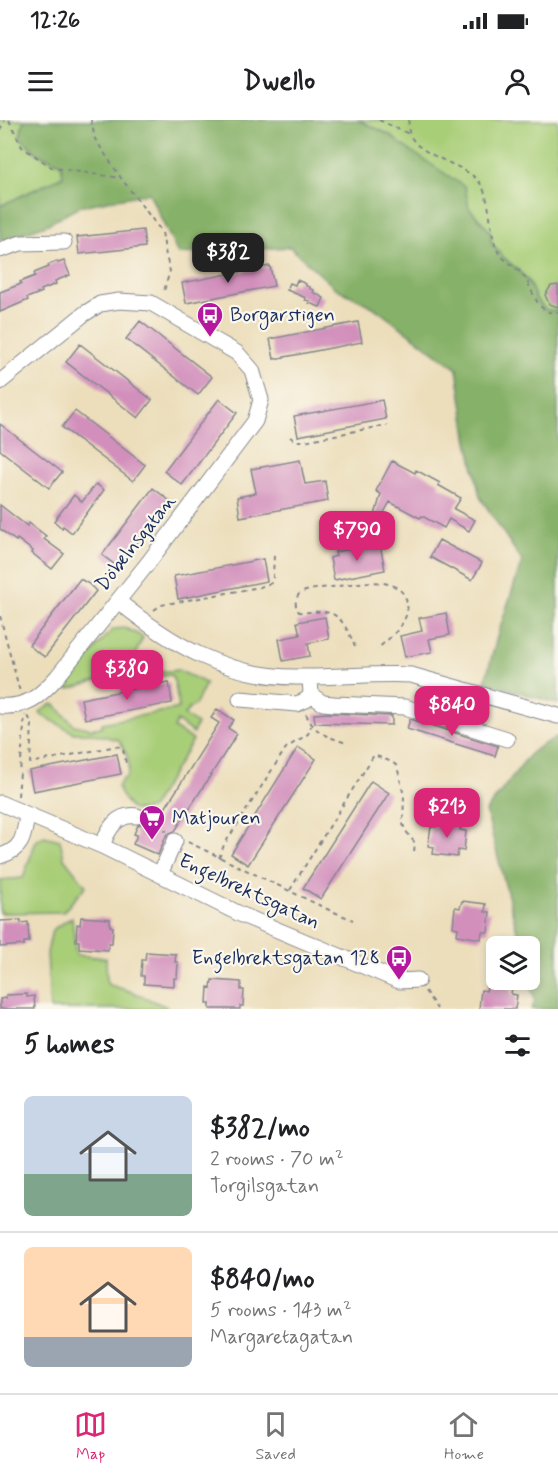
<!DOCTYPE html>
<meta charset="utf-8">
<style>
body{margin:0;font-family:Mynerve,sans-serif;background:#f2f2f2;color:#202124;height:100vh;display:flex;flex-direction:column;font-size:22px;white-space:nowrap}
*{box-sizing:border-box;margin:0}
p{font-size:20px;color:#757577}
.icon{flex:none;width:33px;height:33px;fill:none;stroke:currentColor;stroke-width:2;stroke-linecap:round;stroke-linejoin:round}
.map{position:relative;height:889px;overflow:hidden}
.panel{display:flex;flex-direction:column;background:#fff;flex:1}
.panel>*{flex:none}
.tools{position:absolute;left:486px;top:816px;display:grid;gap:12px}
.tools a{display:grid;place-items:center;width:54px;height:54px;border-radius:9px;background:#fff;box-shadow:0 3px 9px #0003;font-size:30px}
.price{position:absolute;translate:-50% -51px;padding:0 14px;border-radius:12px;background:#db2777;color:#fff;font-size:20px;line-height:39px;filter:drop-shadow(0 2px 3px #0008)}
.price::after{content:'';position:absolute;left:50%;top:36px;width:18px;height:14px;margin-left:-9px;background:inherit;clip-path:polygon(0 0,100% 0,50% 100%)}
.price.selected{background:#222;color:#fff}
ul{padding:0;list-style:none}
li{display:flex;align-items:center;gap:18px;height:150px;padding:0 24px}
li+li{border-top:2px solid #e0e0e0}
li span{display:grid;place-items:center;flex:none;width:168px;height:120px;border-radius:9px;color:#555}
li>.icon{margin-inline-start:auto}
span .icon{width:72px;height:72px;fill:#fffc;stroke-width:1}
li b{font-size:26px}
h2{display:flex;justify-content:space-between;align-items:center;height:72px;padding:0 24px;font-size:26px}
.status{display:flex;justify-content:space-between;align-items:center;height:42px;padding:0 30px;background:#fff;direction:ltr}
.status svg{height:16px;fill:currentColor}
header{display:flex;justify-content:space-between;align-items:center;height:78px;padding:0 24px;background:#fff;font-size:27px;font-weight:700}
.menu{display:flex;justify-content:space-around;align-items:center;height:84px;border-top:2px solid #e0e0e0;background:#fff;font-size:16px;color:#757577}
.menu a{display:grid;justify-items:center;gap:3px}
.menu .selected{color:#db2777}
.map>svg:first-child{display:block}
</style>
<div class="status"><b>12:26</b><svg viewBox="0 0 49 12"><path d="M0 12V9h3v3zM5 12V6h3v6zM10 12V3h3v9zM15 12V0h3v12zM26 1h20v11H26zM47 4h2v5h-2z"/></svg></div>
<header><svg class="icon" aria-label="menu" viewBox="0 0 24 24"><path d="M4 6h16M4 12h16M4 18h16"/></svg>Dwello<svg class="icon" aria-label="person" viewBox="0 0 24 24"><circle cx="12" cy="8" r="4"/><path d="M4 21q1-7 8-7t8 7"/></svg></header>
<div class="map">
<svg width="558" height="889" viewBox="0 0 558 889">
<rect width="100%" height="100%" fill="#fbf7ec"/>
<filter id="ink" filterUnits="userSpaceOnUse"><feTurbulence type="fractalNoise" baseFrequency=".0167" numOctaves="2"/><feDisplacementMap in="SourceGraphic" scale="12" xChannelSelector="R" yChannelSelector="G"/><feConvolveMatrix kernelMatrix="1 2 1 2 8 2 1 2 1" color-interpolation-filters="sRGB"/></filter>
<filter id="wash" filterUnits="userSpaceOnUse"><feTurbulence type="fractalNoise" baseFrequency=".008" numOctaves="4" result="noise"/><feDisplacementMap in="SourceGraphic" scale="24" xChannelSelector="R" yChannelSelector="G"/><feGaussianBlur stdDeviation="1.35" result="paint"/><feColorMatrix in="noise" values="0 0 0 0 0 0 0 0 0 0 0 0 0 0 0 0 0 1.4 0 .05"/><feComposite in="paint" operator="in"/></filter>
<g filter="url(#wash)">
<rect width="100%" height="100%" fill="#ecdebb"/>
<path fill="#a9ce78" stroke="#627e6b" stroke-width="1.5" d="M0,0H24L20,17L38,34L62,43L63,56L0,86Z
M358,0H558V191H546L536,179L529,162L518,150L502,136L492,124L490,111L469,88L390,15Z
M125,508L143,517L134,537C149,547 159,554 178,550L206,563L196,584L189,589L184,595L197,604L193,613L177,601L174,608L193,620L152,687C146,691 138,691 131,689L120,674L118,667L122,660L127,657C133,642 125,633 119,620L90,613H74L42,595L40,592L52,584L55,585L74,605L88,608L89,609L102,607V603L176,589L179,587L174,561L171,555L148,558L129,563H119L112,560L103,559L70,569L65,568L104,518L114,509Z
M44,716L60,720L64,738L86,766L63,792L0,793V760L23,758L36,721Z
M72,797L76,835L106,838L107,864L132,872L167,887L166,889H50L47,833L52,810Z"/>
<path fill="#86b168" stroke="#507063" stroke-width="1.5" d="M24,0H358L390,15L402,25L465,67L469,88L490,111L492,124L502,136L518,150L529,163L536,179L546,190L558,191V584L485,562L497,517L522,441L480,377L467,316L457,249L373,187L335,168L290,127L178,134L149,73L81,86L46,105L0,121V86L63,56L61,43L38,34L20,17Z
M558,616V889H531L535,882L529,860L530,826H521L486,691L529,635L540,626Z"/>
<g id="blocks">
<path fill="#d28fbc" d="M143,110L145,127L79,134L77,117Z
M57,141L58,143L64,141L70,155L55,161L56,164L41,170L42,172L27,178L28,180L0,192V172L21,164L20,162L35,156L34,153L49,147L48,145Z
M270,146L274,166L186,183L182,163Z
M297,160L306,164V166L310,167V169L314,170L313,172L324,178L320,187L309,183L310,181L305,180L306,178L287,170L290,163L295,165Z
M558,165V187L549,184L545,175L551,166Z
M140,201L212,257L198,275L126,219Z
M358,202L362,222L274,239L270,219Z
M80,224L152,280L138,298L66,242Z
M219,279L237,293L182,365L164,351Z
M382,280L386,299L298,316L294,296Z
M75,291L145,345L133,361L62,307Z
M0,304L62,352L49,368L0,330Z
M300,340L305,364L325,361L328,381L240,397L237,377L256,373L251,349Z
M392,341L415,353L416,350L440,363L438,365L461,378L454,389L475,400L469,411L449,399L444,408L422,396L420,398L390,382L374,410L371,409L381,374L376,371Z
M96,364L104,370L72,413L63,406L62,408L54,401L74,375L82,382Z
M153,368L170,381L118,447L102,435Z
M0,385L27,406L29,403L46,416L44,419L64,434L52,449L32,433L33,431L17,419L16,421L0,409Z
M439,420L482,443L472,460L430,437Z
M380,424L385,450L334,460L330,438L336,436L335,432Z
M263,439L267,461L178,479L174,456Z
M80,459L89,464L96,471L45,537L37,532L29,525Z
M446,493L450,515L429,519L432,532L405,537L400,516L422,511L419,498Z
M325,497L329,519L308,523L310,536L283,541L279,519L300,515L297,502Z
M169,562L172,583L85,599L81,579Z
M217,589L234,600L228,608L237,614L175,711L170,713L166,716L158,735L133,724L137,715L134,714L138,705L142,704L152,709L219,603L211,598Z
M330,593L392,596V605L315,603L314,594Z
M410,599L498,626L495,636L407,609Z
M298,627L316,639L248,745L231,734Z
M117,634L121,654L33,671L29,651Z
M371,661L389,673L321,779L303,768Z
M437,700L461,703L460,710L466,711L464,731L458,730L457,737L433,734L434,727L428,726L431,707H436Z
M462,781L486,784L485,792H490L488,812H482L481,819L457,815L458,808L453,807L455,787L460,788Z
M81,797L110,799V806L113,807L112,823H109L108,830L79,828V821H76L77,804L80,805Z
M21,800V803L28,802L29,822H24V825L0,827V801Z
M146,832L176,834L175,842H178L177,858H174V866L144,864V856H141L142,840H145Z
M212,860L241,862V870H244L243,886H240V889H210V884H207L208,867L211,868Z
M488,864L512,867L511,874L517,875L515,889H479L481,870L486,871Z
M27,874V877L34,876L35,889H0V879L6,878V875Z"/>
</g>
</g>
<g filter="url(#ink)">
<use href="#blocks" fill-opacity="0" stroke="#84868c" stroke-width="1.5"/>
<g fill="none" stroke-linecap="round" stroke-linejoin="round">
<g stroke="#84868c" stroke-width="17">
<path id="minor" d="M0,130L21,123L64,122
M0,262L84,194L100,184L119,181L151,183L237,233L252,250L261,280L255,301L148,443L57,557C40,576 27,588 0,586
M118,481C171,524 225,557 296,557C334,558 372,553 411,555L558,596
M310,557L311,575L323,583L334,584L405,587L507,619
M240,579L297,584L306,580L311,575
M0,683L102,726L242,795L399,861L418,860
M102,726C108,709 117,693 137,696
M0,736C23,730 24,716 27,695
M160,754L175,721"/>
</g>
<path stroke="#84868c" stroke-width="2" stroke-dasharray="4.5 4.5" stroke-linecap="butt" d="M9,0L22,27L53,48L121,58
M91,0L95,19L121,58L162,112L166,136L170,151L163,174
M379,0L411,15
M409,0C401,36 464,40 480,63C489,76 490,101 493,116C494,120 495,126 497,130C503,141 516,146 523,155C531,165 534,183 545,190C548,193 554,193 558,192
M0,10L5,0
M290,317L296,321H304L387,305
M154,490L161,485L260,467L271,463L273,457L274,435
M0,496L20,572
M355,527C349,513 342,493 324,492C316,491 308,493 299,492C294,486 295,478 300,473C310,469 321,468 332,467C353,464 396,453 406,479C409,487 407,495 403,502C398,512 386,521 377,529
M306,594C315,614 327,616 346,623
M28,596L32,603L30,643L117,626L123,629L126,643
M18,676L25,595
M148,702L167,711
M188,722L327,789L353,800
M219,738L224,725L286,628L308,614L311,606
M290,770L374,635L392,642L397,646L404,676L403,704L405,710L415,723L414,732
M425,871L437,889"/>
<use href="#minor" stroke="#fff" stroke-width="15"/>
</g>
</g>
<defs>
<g id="bus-pin" transform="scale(1.35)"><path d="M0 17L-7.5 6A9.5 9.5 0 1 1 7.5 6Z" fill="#b5179e" stroke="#fbf7ec"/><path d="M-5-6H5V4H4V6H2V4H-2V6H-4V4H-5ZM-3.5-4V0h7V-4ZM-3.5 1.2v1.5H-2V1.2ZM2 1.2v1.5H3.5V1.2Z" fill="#fff"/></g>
<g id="supermarket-pin" transform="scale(1.35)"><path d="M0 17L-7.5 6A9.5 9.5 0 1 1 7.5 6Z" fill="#b5179e" stroke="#fbf7ec"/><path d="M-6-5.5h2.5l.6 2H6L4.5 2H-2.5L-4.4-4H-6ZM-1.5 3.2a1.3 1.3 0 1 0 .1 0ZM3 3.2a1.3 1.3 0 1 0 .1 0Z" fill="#fff"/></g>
</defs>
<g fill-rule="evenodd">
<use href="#bus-pin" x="210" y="195"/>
<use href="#supermarket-pin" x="152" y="698"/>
<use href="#bus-pin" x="399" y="838"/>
</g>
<g text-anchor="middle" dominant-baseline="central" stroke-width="4.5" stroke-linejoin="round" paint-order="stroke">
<g font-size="20" fill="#1b2f5e" stroke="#fbf7ec" text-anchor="start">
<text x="230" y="195">Borgarstigen</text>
<text x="172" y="698">Matjouren</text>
<text x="380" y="838" text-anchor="end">Engelbrektsgatan 128</text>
</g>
<g font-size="20" fill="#1b2f5e" stroke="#fbf7ec">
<text transform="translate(136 423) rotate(-52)">Döbelnsgatan</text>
<text transform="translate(249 772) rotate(25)">Engelbrektsgatan</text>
</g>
</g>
</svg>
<div class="tools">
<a><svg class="icon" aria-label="layers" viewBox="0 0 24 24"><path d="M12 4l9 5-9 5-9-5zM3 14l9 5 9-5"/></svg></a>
</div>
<b class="price selected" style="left:228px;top:164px">$382</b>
<b class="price" style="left:357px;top:442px">$790</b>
<b class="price" style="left:127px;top:581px">$380</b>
<b class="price" style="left:452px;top:617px">$840</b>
<b class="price" style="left:447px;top:719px">$213</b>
</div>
<section class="panel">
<h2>5 homes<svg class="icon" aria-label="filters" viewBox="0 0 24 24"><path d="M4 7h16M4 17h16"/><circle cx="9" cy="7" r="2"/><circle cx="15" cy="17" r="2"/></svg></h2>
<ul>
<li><span style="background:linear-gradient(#c9d6e8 65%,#7fa58c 0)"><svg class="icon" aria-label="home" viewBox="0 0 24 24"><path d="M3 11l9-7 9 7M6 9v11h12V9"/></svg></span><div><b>$382/mo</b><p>2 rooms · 70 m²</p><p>Torgilsgatan</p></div></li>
<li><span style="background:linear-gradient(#ffd9b3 75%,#9aa5b1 0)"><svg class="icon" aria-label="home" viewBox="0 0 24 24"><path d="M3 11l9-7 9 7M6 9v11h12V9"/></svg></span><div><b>$840/mo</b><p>5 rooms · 143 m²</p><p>Margaretagatan</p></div></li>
</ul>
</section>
<nav class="menu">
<a class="selected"><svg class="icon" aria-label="map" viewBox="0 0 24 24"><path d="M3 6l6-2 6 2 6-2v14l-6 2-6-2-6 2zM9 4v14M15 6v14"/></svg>Map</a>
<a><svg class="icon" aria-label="saved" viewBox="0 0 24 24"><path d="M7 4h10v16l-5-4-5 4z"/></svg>Saved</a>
<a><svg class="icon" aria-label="home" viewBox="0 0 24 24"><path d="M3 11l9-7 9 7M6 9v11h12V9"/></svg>Home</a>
</nav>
